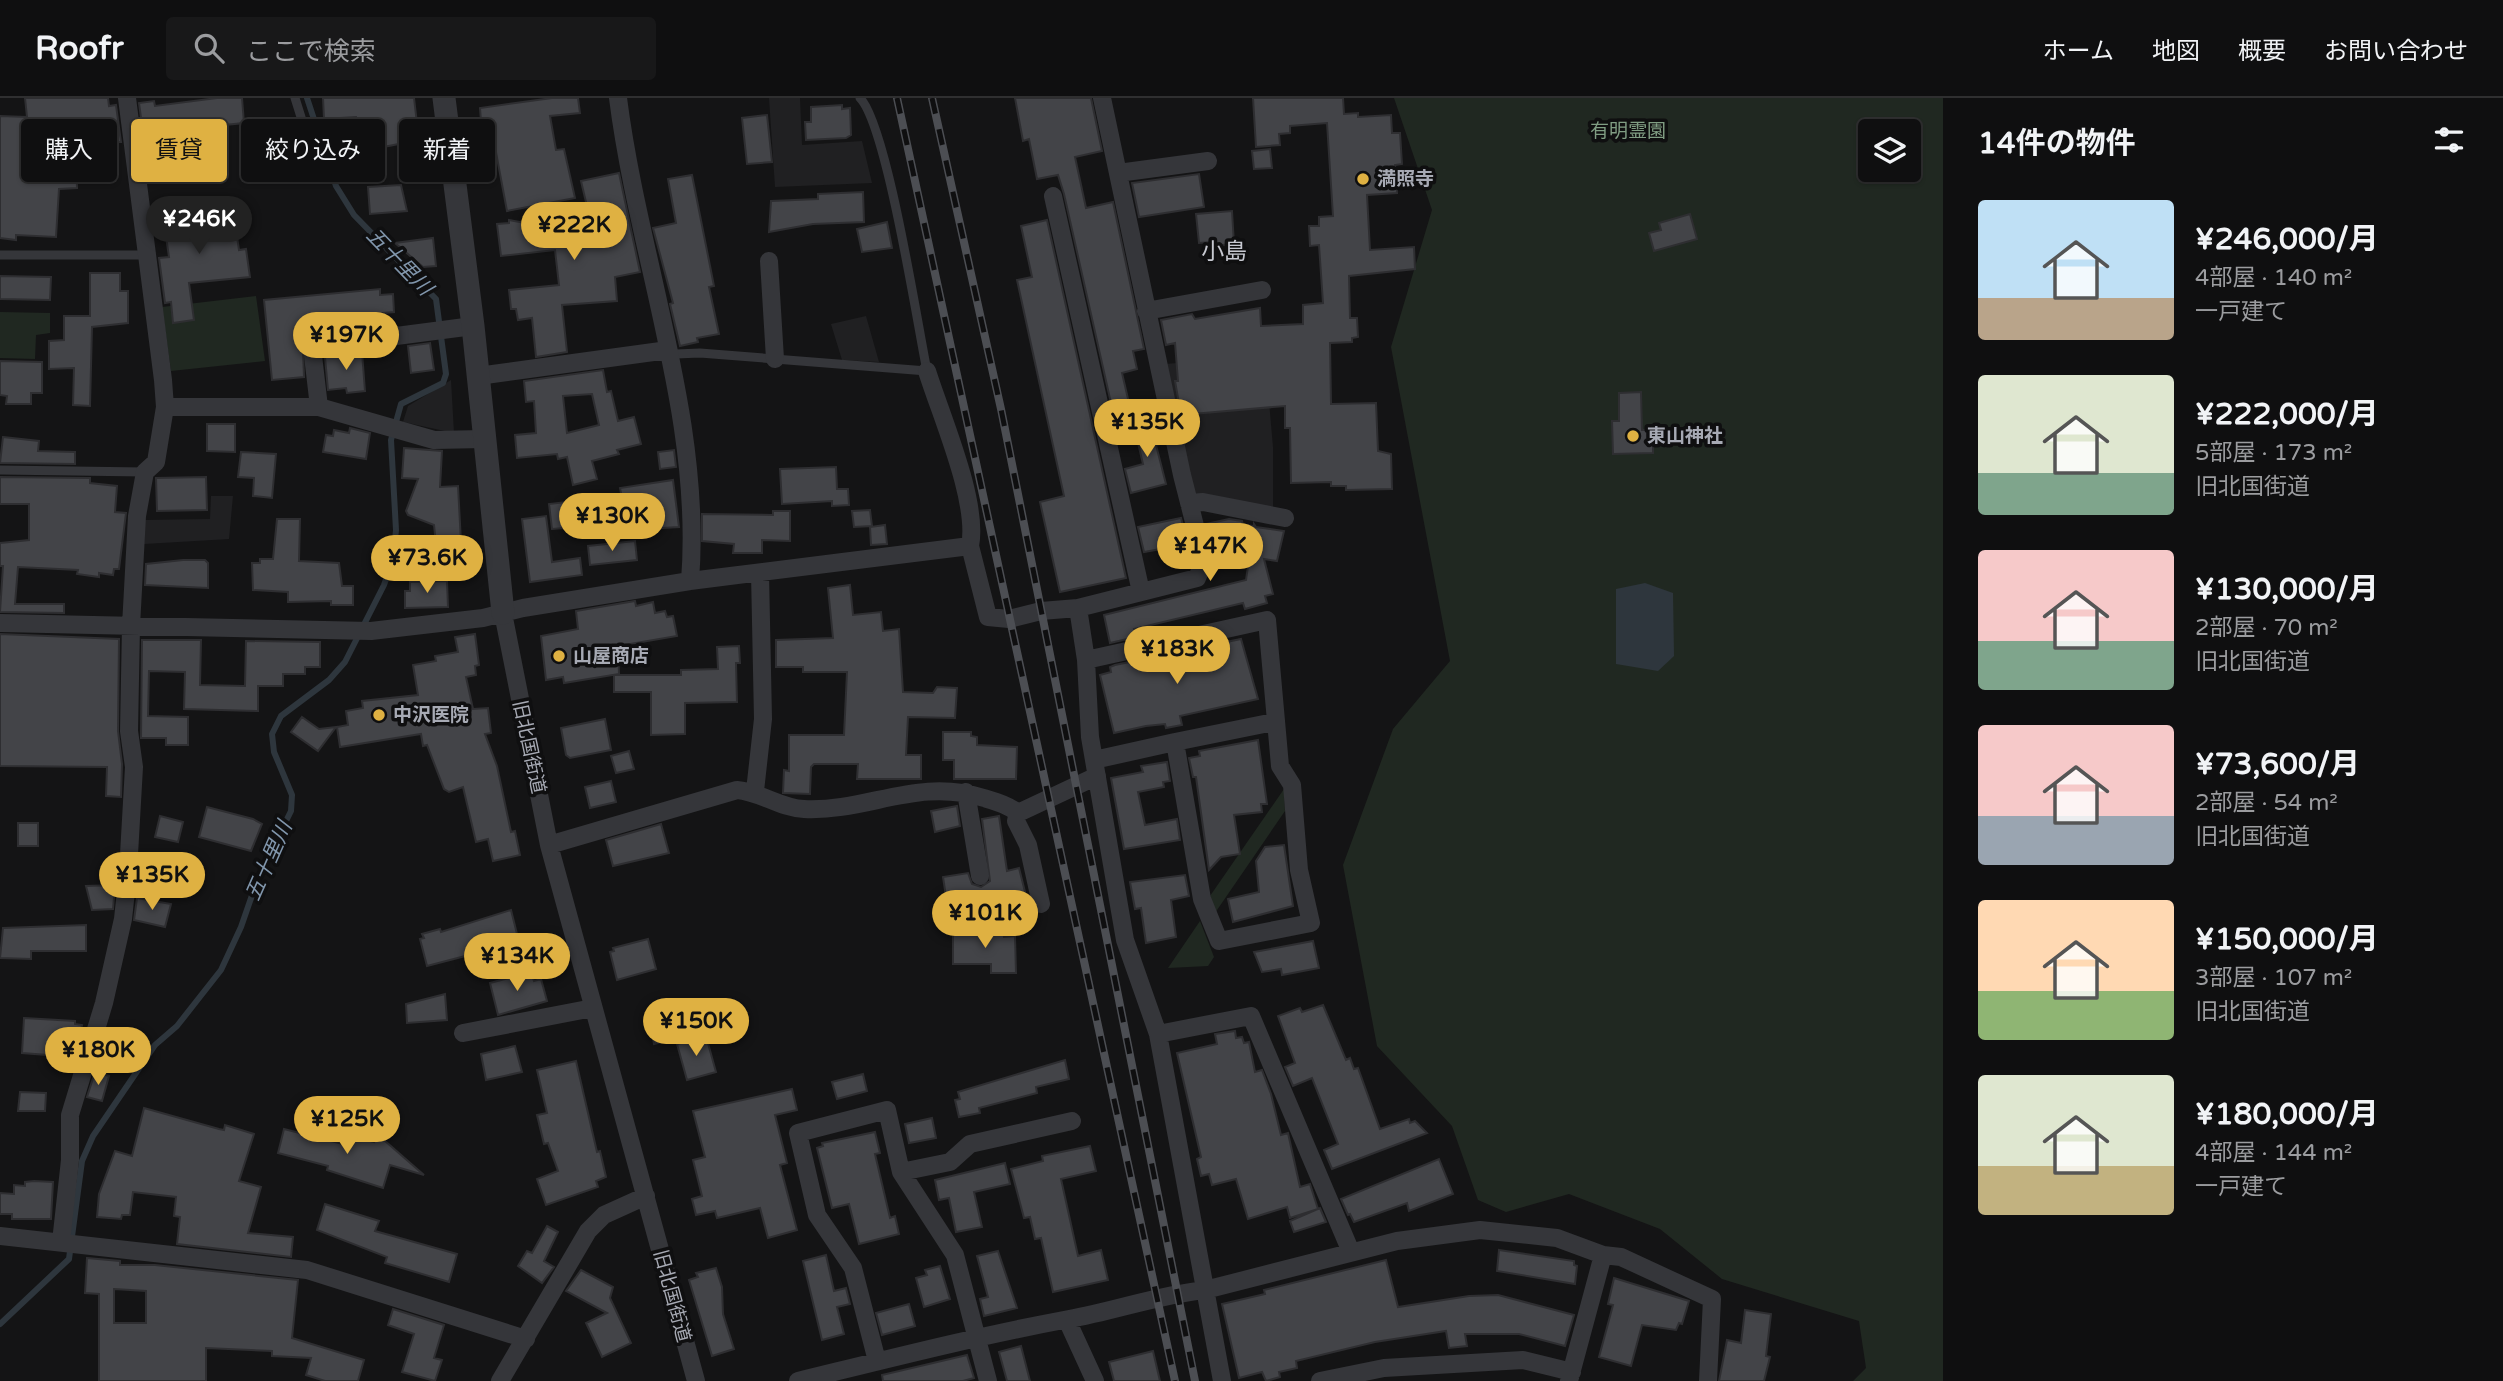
<!DOCTYPE html>
<html lang="ja">
<meta charset="utf-8">
<style>
body{margin:0;font-family:"Varela Round","Noto Sans JP",sans-serif;background:#181819;color:#f1f3f6;height:100vh;display:flex;flex-direction:column;font-size:26px;white-space:nowrap}
*{box-sizing:border-box;margin:0}
p{font-size:23px;color:#9b9c9f}
.icon{flex:none;width:38px;height:38px;fill:none;stroke:currentColor;stroke-width:2;stroke-linecap:round;stroke-linejoin:round}
.map{position:relative;flex:1;overflow:hidden}
.drawer{display:flex;flex-direction:column;background:#0f0f10;width:560px}
.drawer>*{flex:none}
.hud{position:absolute;left:21px;top:21px;width:665px;height:63px;display:flex;gap:14px}
.controls{position:absolute;left:1858px;top:21px;display:grid;gap:14px}
.controls a{display:grid;place-items:center;width:63px;height:63px;border-radius:7px;background:#0f0f10;box-shadow:0 2px 5px #0004,0 0 0 2px #2f2f30;font-size:35px}
.price{position:absolute;translate:-50% -60px;padding:0 16px;border-radius:24px;background:#dfb142;color:#111;font-size:23px;line-height:46px;filter:drop-shadow(0 2px 4px #0008)}
.price::after{content:'';position:absolute;left:50%;top:42px;width:21px;height:16px;margin-left:-10px;background:inherit;clip-path:polygon(0 0,100% 0,50% 100%)}
.price.selected{background:#222;color:#fff}
ul{padding:0;list-style:none}
li{display:flex;align-items:center;gap:21px;height:175px;padding:0 35px}
li span{display:grid;place-items:center;flex:none;width:196px;height:140px;border-radius:7px;color:#555}
li>.icon{margin-inline-start:auto}
span .icon{width:84px;height:84px;fill:#fffc;stroke-width:1}
li b{font-size:30px}
h2{display:flex;justify-content:space-between;align-items:center;height:84px;padding:0 35px;font-size:30px}
.pill{padding:0 24px;border-radius:7px;background:#0f0f10;box-shadow:0 2px 5px #0004,0 0 0 2px #2f2f30;font-size:24px;line-height:63px}
.pill.selected{background:#dfb142;color:#111}
header{display:flex;align-items:center;gap:42px;box-sizing:border-box;height:98px;padding:0 35px;background:#0f0f10;border-bottom:2px solid #2f2f30}
header strong{font-size:33px}
nav{display:flex;gap:38px;margin-inline-start:auto;font-size:24px}
.search{width:490px;height:63px;background:#181819;display:flex;align-items:center;gap:18px;box-sizing:border-box;padding:0 24px;border-radius:7px;color:#9b9c9f;font-size:26px}
main{display:flex;flex:1;min-height:0}
.map>svg:first-child{display:block}
</style>
<header>
<strong>Roofr</strong>
<div class="search"><svg class="icon" aria-label="search" viewBox="0 0 24 24"><circle cx="10" cy="10" r="6"/><path d="M15 15l6 6"/></svg>ここで検索</div>
<nav><a>ホーム</a><a>地図</a><a>概要</a><a>お問い合わせ</a></nav>
</header>
<main>
<div class="map">
<svg width="1943" height="1283" viewBox="0 0 1943 1283">
<rect width="100%" height="100%" fill="#141415"/>
<path fill="#202022" d="M769,0H800L802,47L862,43L872,85L775,89Z
M866,218L879,264L842,262L831,226Z
M1265,258L1273,349V411L1193,395L1165,266Z
M451,282L454,335L403,324L408,308Z
M211,398H233L229,441L144,446L145,422L210,421Z"/>
<path fill="#202821" fill-rule="evenodd" d="M1394,0H1943V1283H1853L1866,1270L1859,1223L1722,1181L1660,1131L1569,1096L1506,1114L1478,1102L1452,1028L1377,948L1343,767L1393,631L1450,563L1391,249L1432,112ZM1871,33H1909V72H1871Z
M256,198L265,263L171,273L162,209Z
M0,214L50,215V235L36,237L35,261L0,260Z
M1284,691L1285,713L1215,815L1210,798Z
M1200,823L1214,859L1208,868L1168,870Z"/>
<path fill="#2e363d" d="M1645,485L1673,495L1674,558L1658,573L1616,566V491Z"/>
<g fill="none" stroke-linecap="round" stroke-linejoin="round">
<path stroke="#2e363d" stroke-width="6" d="M0,1226L69,1161L82,1063L93,1038L155,947L177,928L221,872L241,829L258,780L291,713L292,697L274,654L272,636L281,618L329,582L345,564L384,487L393,461L396,432L391,342L401,306L443,285L446,276L436,201L354,117L336,88L307,0"/>
</g>
<path fill="#434448" stroke="#2e2e31" stroke-width="2" fill-rule="evenodd" d="M25,0H108L109,8L116,7L121,44H76L77,90L59,91L56,139L16,137V142L0,140V18L27,19Z
M217,0H242L244,25L215,28L220,72L201,74L200,61L147,65L139,5L154,3L155,8Z
M323,0H414L420,51L405,53L404,45L363,53L356,19L324,21Z
M552,0H578L580,15L550,18L556,52L564,51L575,100L507,113L495,49L483,50L480,10Z
M1015,0H1091L1102,53L1075,59L1086,110L1113,104L1144,251L1133,253L1137,271L1122,275L1132,318L1115,323L1064,96L1058,77L1037,81L1029,41L1023,43Z
M1253,0H1343L1344,16L1358,15V19L1391,17L1392,35H1400L1402,66L1395,67L1397,95L1367,97L1370,152L1414,149L1415,171L1349,178L1350,220H1357L1358,239L1352,240V244L1330,245L1331,306L1376,305L1378,353L1391,356L1392,391L1346,392V388H1331V384L1291,385L1290,330H1285V308L1181,317L1175,283H1178L1175,245L1166,247L1161,222L1192,216L1195,221L1260,210L1261,228L1303,226V207L1323,205L1319,147L1310,148L1309,128H1319V119L1333,118L1327,25L1290,28V35L1279,36L1280,47L1256,49Z
M842,7V11L850,10L851,37L846,40L806,42L805,24H811V9Z
M767,17L772,64L747,66L742,20Z
M1270,51L1272,70L1254,71L1252,53Z
M619,75L640,174L615,179L617,203L562,207L567,254L536,259L532,220L518,222L516,211H511L509,192L559,187L555,152L501,158L497,126L509,125V122L594,138L581,83Z
M1199,76L1204,109L1139,119L1132,85Z
M692,77L714,188L709,189L719,236L697,240L698,244L680,248L670,206L673,205L653,130L676,125L668,81Z
M401,87L407,113L370,116L368,89Z
M863,94L864,124L813,126L769,134L771,103L818,101V96Z
M182,108L183,119L233,112L239,152L246,151L250,179L189,185L194,222L173,225L171,204L165,205L159,160L169,159L162,111Z
M1232,113L1234,146L1211,148V144L1199,145L1196,116Z
M1690,116L1697,141L1654,153L1649,135L1661,132L1659,125Z
M1047,122L1126,480L1060,494L1040,404L1064,398L1017,182L1032,179L1021,128Z
M887,124L892,150L862,154L857,131Z
M433,140L436,168L423,169L395,145Z
M90,175H120V193H128V225L92,229L90,308L73,307L74,270L49,271V243L64,242V218H90Z
M0,178L51,179L50,202L0,201Z
M380,191V197L393,196L394,214L339,219V223L302,226L304,279L272,282L264,202Z
M430,245L434,272L411,275L408,248Z
M362,254L365,293L347,295L346,290L328,292L325,259Z
M0,263L42,264V295H31V306H6L7,298L0,297Z
M603,272L607,294L611,293L618,323L634,319L641,346L617,352L619,356L592,363L597,381L573,387L567,359L558,361L557,356L517,360L515,337L536,335L534,303L526,304L524,283ZM592,296L599,327L567,335L563,298Z
M1641,294L1642,332H1653V355L1613,356L1612,323H1619V295Z
M1159,322L1164,345L1156,347L1166,386L1131,395L1125,371L1143,366L1134,328Z
M207,326H235V354L207,353Z
M350,330L370,335L366,361L323,354L326,337L333,338L334,332L349,335Z
M3,339L39,343L38,353L75,354V366L0,365Z
M404,350L442,353L440,389L458,388L461,444L436,446L434,427L408,417L406,413L418,381L402,380Z
M674,352L676,369L660,371L658,354Z
M241,354L276,356L272,400L253,398L254,380L238,379Z
M836,369L837,391H848L849,407L832,408V403L782,406L780,371Z
M0,379L90,380V385L117,388L115,414L126,415L119,471H114L113,477L99,475V479L77,476L78,472L18,469L15,506H64V515L0,514L3,468H0V445L29,442V406H0Z
M206,379L207,412L157,413L156,380Z
M673,382L679,429L628,432L620,390Z
M574,403L577,429L552,431L549,406Z
M870,412L872,428L854,429L852,413Z
M773,413H790V443L762,442V455H733L734,446L702,443V416L773,417Z
M546,418L552,464L580,460L582,477L530,484L522,421Z
M1181,420L1188,446L1144,454L1138,429Z
M277,421H300L299,463L339,465L342,488H353V507H331V503L288,504V494L253,492L252,465H260V461H273Z
M1229,421L1242,423L1243,427L1254,428V426L1256,429L1284,433L1277,463L1264,461L1273,496L1265,498L1267,505L1245,511L1243,505L1134,531L1136,539L1110,545L1104,517L1246,482L1251,447L1228,452L1227,448L1218,450L1215,439L1210,440L1206,426Z
M885,427L887,446L871,447L870,429Z
M635,443L637,462L590,467L588,448Z
M183,462H205L208,465V490L145,487L146,466Z
M447,483L448,509L405,510V493H410V484Z
M850,487L853,517L881,514L883,533L899,531L903,594L933,595L937,589L957,590L955,620L908,619L906,657H921V681H857L858,666H814L811,669L810,696L783,695L784,672L789,673V637H844L847,574H803V569H776V542L833,540L828,490Z
M635,503L636,508L653,504L655,515L665,513L667,519L673,518L677,538L618,548L619,576L564,585L563,579L546,582L541,538L578,531L576,513Z
M0,536L119,541L118,633L122,666L121,699L106,698L107,669L0,668Z
M475,536L479,567L475,568L476,577L466,579L473,611L488,610L491,635L485,636L497,668L511,734L515,733L520,757L493,763L488,741L476,744L463,689L449,694L444,691L427,647L423,648L421,636L340,649L337,629L348,627L346,613L363,610L362,603L418,597L413,567L436,563L435,558L458,554L455,539Z
M1241,541L1258,601L1180,618L1182,627L1166,630L1165,626L1146,628L1114,635L1100,577L1111,574L1110,569L1115,567Z
M142,542H201L200,587L245,588L246,543L320,544V569H305V576H283V588H258V613L184,611L185,574L149,573L148,618L188,619V647H166V640H141Z
M739,548L740,565H736L737,604L685,605V636L651,637V594H614V577H681V572L718,571L717,549Z
M302,619L319,631L336,629L318,653L291,634Z
M605,621L611,652L570,660L566,657L561,630Z
M943,634H971V638L977,639V647L1017,649L1016,681H954V662H943Z
M1258,642L1267,706H1261L1262,714L1234,717L1240,756L1221,759L1209,772L1196,679H1193L1189,660L1200,658L1199,653Z
M629,653L634,671L616,675L611,658Z
M1167,664L1170,683L1163,684L1164,689L1138,694L1145,727L1177,721L1180,742L1124,751L1111,680L1143,674L1141,668Z
M611,683L616,704L590,710L585,689Z
M957,708L960,728L935,734L931,713Z
M207,709L253,721L262,726L251,753L199,739Z
M160,718L183,724L178,744L155,739Z
M999,718L1007,773L1019,770L1025,794L947,805L943,779L968,775L972,786L981,789L990,783L982,721Z
M18,725H38V748H18Z
M661,726L669,755L613,768L606,742Z
M1284,747L1293,808L1233,824L1228,801L1259,794L1256,763L1265,749Z
M1185,777L1189,798L1171,802L1176,839L1146,845L1141,810L1135,811L1130,784Z
M115,787L113,811L92,812L86,788Z
M137,800L171,806L165,829L134,822Z
M511,812L519,844L427,868L420,841L424,840L422,836L440,831L441,834Z
M86,827V853H31V861L0,860L3,830Z
M1003,832L1004,839L1015,838L1016,875H991V866H953V833Z
M648,841L656,871L617,882L610,854L614,853L613,850Z
M1313,843L1319,870L1282,877L1281,871L1262,874L1254,854Z
M531,874L534,883L541,881L547,903L498,917L490,885Z
M445,896L447,922L407,925L406,906Z
M1323,907L1346,962L1350,960L1354,971L1358,970L1380,1031L1409,1021L1410,1025L1415,1023L1427,1035L1332,1071L1324,1052L1338,1046L1312,980L1293,988L1285,969L1295,965L1278,918L1300,910L1302,914Z
M681,916L687,938L654,946L650,924Z
M24,920L75,923V926L82,927L75,960H47V957L22,955Z
M1235,933L1236,940L1242,939L1244,945L1249,944L1255,974L1262,972L1271,996L1281,1037L1288,1035L1300,1089L1310,1086L1318,1111L1290,1120L1287,1109L1248,1121L1236,1081L1212,1087L1209,1076L1201,1078L1197,1061L1201,1059L1177,955L1217,946L1215,936Z
M706,938L716,974L687,982L677,946Z
M515,948L522,974L486,982L481,956Z
M1065,962L1069,981L1036,989L1037,995L979,1010L980,1015L959,1019L955,1002L960,1001L958,994Z
M576,963L597,1054L600,1053L606,1079L596,1083L598,1089L546,1107L537,1081L558,1073L548,1045L544,1046L537,1017L547,1015L537,972Z
M95,974L109,978L102,1003L87,999Z
M863,976L867,993L837,1001L832,984Z
M792,991L797,1012L775,1017L787,1065L780,1067L797,1132L768,1140L760,1110L717,1120L715,1113L696,1117L692,1101L702,1098L693,1062L705,1059L693,1013Z
M20,994L46,995L45,1013H18Z
M144,1010L219,1031L224,1032L225,1027L254,1036L239,1083L261,1089L248,1135L293,1139L291,1159L177,1146L180,1119L174,1118L176,1099L133,1094L130,1117H122L121,1121L97,1119L99,1096L115,1053L132,1058Z
M932,1020L936,1040L909,1045L905,1026Z
M284,1031L347,1047L350,1037L374,1044L377,1036L424,1077L390,1067L383,1090L327,1072L328,1068L278,1055Z
M875,1034L880,1055L875,1056L890,1120L895,1118L899,1136L859,1146L849,1106L832,1110L817,1050L823,1048L822,1045Z
M1090,1048L1096,1073L1061,1081L1078,1158L1101,1152L1108,1182L1053,1194L1041,1140L1035,1141L1030,1119L1024,1120L1011,1071L1043,1063L1042,1058Z
M1439,1061L1453,1096L1409,1113L1407,1105L1354,1124L1350,1116L1348,1117L1341,1101Z
M1005,1065L1010,1086L974,1094L982,1129L956,1134L949,1100L939,1102L935,1082Z
M34,1083L53,1084L51,1121H12V1116H0V1095L14,1096V1087L25,1088V1084Z
M325,1106L379,1123L375,1133L457,1156L449,1184L385,1165L387,1159L317,1132Z
M1320,1110L1326,1124L1294,1134L1290,1123Z
M547,1128L558,1134L544,1163L554,1169L542,1185L518,1168L527,1153L532,1155Z
M1499,1152L1574,1163V1167L1577,1168L1575,1186L1497,1173Z
M998,1153L1017,1210L984,1218L980,1201L988,1199L977,1158Z
M826,1157L834,1193L846,1190L850,1206L837,1209L844,1236L822,1242L803,1163Z
M87,1160L120,1163V1167H155L298,1182L292,1240L364,1262L358,1283H325L306,1277L311,1260L272,1258V1253L206,1250V1283H99V1196L85,1195ZM114,1191L146,1193V1225H114Z
M1386,1162L1398,1209L1469,1198L1498,1197L1574,1217L1565,1248L1519,1236H1465L1467,1248L1449,1250L1446,1233L1375,1244L1296,1263L1297,1270L1279,1274L1280,1279L1266,1283L1262,1274L1239,1280L1222,1206L1265,1196L1264,1192Z
M940,1168L950,1201L924,1209L916,1180L927,1177L925,1172Z
M716,1170L722,1189L723,1216L734,1251L712,1258L689,1182L698,1179L696,1175Z
M581,1172L613,1189L610,1200L631,1245L602,1259L586,1225L607,1215L566,1193Z
M1614,1180L1689,1203L1682,1226L1679,1225L1676,1232L1642,1227L1631,1268L1599,1259L1613,1207L1608,1206Z
M909,1206L915,1228L882,1237L876,1215Z
M393,1211L444,1227L434,1260L442,1262L435,1283L402,1274L414,1236L388,1227Z
M1745,1212L1771,1216L1766,1258L1770,1259L1764,1283H1719L1727,1242L1741,1245Z
M1021,1248L1030,1283H1007L999,1254Z
M1153,1253L1160,1283H1114L1109,1264Z
M967,1257L974,1280L963,1283H883L882,1277Z"/>
<g fill="none" stroke-linecap="round" stroke-linejoin="round">
<path stroke="#35363a" stroke-width="9" d="M295,0L306,35
M0,157H147
M668,252L676,256L700,255L927,273C917,224 887,28 860,0
M0,372L145,374"/>
<path stroke="#35363a" stroke-width="18" d="M618,0C638,159 703,321 690,483
M1118,75L1208,63
M1053,98L1141,494
M769,163L775,261
M1146,213L1262,192
M927,273C941,318 979,404 970,448
M478,278L668,252
M165,309H319L434,342L484,341
M319,309L312,249L473,228
M1189,405L1203,404L1285,420
M1078,510L1086,562L1090,639L1125,842L1158,936L1222,1283
M503,515L549,747L696,1283
M0,525L371,533L483,520L523,510L690,483L970,448L988,519L1009,521L1041,513L1078,510L1197,480L1204,463L1182,377L1102,0
M1086,562L1267,522L1280,668L1292,687L1299,772L1311,825L1219,843L1202,801L1175,644L1094,662
M1175,644L1274,624
M755,693L763,621L760,475
M966,694L980,778
M1018,715L1016,723L1028,747L1041,806
M1018,715L1097,678
M549,747L737,692C761,694 780,710 804,711C868,714 917,679 984,700C997,704 1008,707 1018,715
M463,935L593,910
M1158,936L1251,918L1351,1154
M901,1074L950,1064L970,1046L1072,1023
M0,1138L307,1172L526,1241
M61,1144L70,1062V1017L104,905L123,821L128,774L134,669L129,633L131,528L137,418L145,374L156,364L165,309L163,282L127,0
M1067,1222L1095,1283
M877,1263L853,1170L817,1117L798,1035L887,1012L901,1074L955,1157L988,1283
M500,1283L588,1133L604,1117L646,1098
M798,1283C888,1261 978,1238 1069,1221C1115,1213 1158,1197 1205,1192L1397,1143L1480,1132L1557,1140L1603,1157L1621,1159L1712,1201L1708,1283
M1320,1283L1384,1270L1523,1262L1572,1274
M1569,1283L1603,1157"/>
<path stroke="#35363a" stroke-width="23" d="M444,0L473,228L503,515"/>
<g stroke="#4c4e53" stroke-width="8">
<path id="rail" d="M897,0L1175,1283
M932,0L1001,311L1195,1283"/>
</g>
<use href="#rail" stroke="#0f0f10" stroke-width="5" stroke-dasharray="16" stroke-linecap="butt"/>
</g>
<g fill="#dfb142" stroke="#0f0f10" stroke-width="2.5">
<circle cx="1363" cy="81" r="7"/>
<circle cx="1633" cy="338" r="7"/>
<circle cx="559" cy="558" r="7"/>
<circle cx="379" cy="617" r="7"/>
</g>
<g text-anchor="middle" dominant-baseline="central" stroke-width="7" stroke-linejoin="round" paint-order="stroke">
<g font-size="19" fill="#809d83" stroke="#0f0f10">
<text x="1628" y="33">有明霊園</text>
</g>
<g font-size="19" font-weight="bold" fill="#a7aab4" stroke="#0f0f10" text-anchor="start">
<text x="1377" y="81">満照寺</text>
<text x="1647" y="338">東山神社</text>
<text x="573" y="558">山屋商店</text>
<text x="393" y="617">中沢医院</text>
</g>
<g font-size="19" fill="#a7aab4" stroke="#0f0f10">
<text transform="translate(529 649) rotate(78)">旧北国街道</text>
<text transform="translate(672 1198) rotate(75)">旧北国街道</text>
</g>
<g font-size="21" font-style="italic" fill="#8196ac" stroke="#0f0f10">
<text transform="translate(399 164) rotate(46)">五十里川</text>
<text transform="translate(269 763) rotate(-66)">五十里川</text>
</g>
<g font-size="23" fill="#c7c9d1" stroke="#0f0f10">
<text x="1224" y="154">小島</text>
</g>
</g>
</svg>
<div class="controls">
<a><svg class="icon" aria-label="layers" viewBox="0 0 24 24"><path d="M12 4l9 5-9 5-9-5zM3 14l9 5 9-5"/></svg></a>
</div>
<b class="price selected" style="left:199px;top:158px">¥246K</b>
<b class="price" style="left:574px;top:164px">¥222K</b>
<b class="price" style="left:346px;top:274px">¥197K</b>
<b class="price" style="left:1147px;top:361px">¥135K</b>
<b class="price" style="left:612px;top:455px">¥130K</b>
<b class="price" style="left:1210px;top:485px">¥147K</b>
<b class="price" style="left:427px;top:497px">¥73.6K</b>
<b class="price" style="left:1177px;top:588px">¥183K</b>
<b class="price" style="left:152px;top:814px">¥135K</b>
<b class="price" style="left:985px;top:852px">¥101K</b>
<b class="price" style="left:517px;top:895px">¥134K</b>
<b class="price" style="left:696px;top:960px">¥150K</b>
<b class="price" style="left:98px;top:989px">¥180K</b>
<b class="price" style="left:347px;top:1058px">¥125K</b>
<div class="hud">
<a class="pill">購入</a>
<a class="pill selected">賃貸</a>
<a class="pill">絞り込み</a>
<a class="pill">新着</a>
</div>
</div>
<section class="drawer">
<h2>14件の物件<svg class="icon" aria-label="filters" viewBox="0 0 24 24"><path d="M4 7h16M4 17h16"/><circle cx="9" cy="7" r="2"/><circle cx="15" cy="17" r="2"/></svg></h2>
<ul>
<li><span style="background:linear-gradient(#bfe0f5 70%,#b9a48a 0)"><svg class="icon" aria-label="home" viewBox="0 0 24 24"><path d="M3 11l9-7 9 7M6 9v11h12V9"/></svg></span><div><b>¥246,000/月</b><p>4部屋 · 140 m²</p><p>一戸建て</p></div></li>
<li><span style="background:linear-gradient(#dfe7d0 70%,#7fa58c 0)"><svg class="icon" aria-label="home" viewBox="0 0 24 24"><path d="M3 11l9-7 9 7M6 9v11h12V9"/></svg></span><div><b>¥222,000/月</b><p>5部屋 · 173 m²</p><p>旧北国街道</p></div></li>
<li><span style="background:linear-gradient(#f6c9c9 65%,#7fa58c 0)"><svg class="icon" aria-label="home" viewBox="0 0 24 24"><path d="M3 11l9-7 9 7M6 9v11h12V9"/></svg></span><div><b>¥130,000/月</b><p>2部屋 · 70 m²</p><p>旧北国街道</p></div></li>
<li><span style="background:linear-gradient(#f6c9c9 65%,#9aa5b1 0)"><svg class="icon" aria-label="home" viewBox="0 0 24 24"><path d="M3 11l9-7 9 7M6 9v11h12V9"/></svg></span><div><b>¥73,600/月</b><p>2部屋 · 54 m²</p><p>旧北国街道</p></div></li>
<li><span style="background:linear-gradient(#ffd9b3 65%,#8fb573 0)"><svg class="icon" aria-label="home" viewBox="0 0 24 24"><path d="M3 11l9-7 9 7M6 9v11h12V9"/></svg></span><div><b>¥150,000/月</b><p>3部屋 · 107 m²</p><p>旧北国街道</p></div></li>
<li><span style="background:linear-gradient(#dfe7d0 65%,#c2b280 0)"><svg class="icon" aria-label="home" viewBox="0 0 24 24"><path d="M3 11l9-7 9 7M6 9v11h12V9"/></svg></span><div><b>¥180,000/月</b><p>4部屋 · 144 m²</p><p>一戸建て</p></div></li>
</ul>
</section>
</main>
